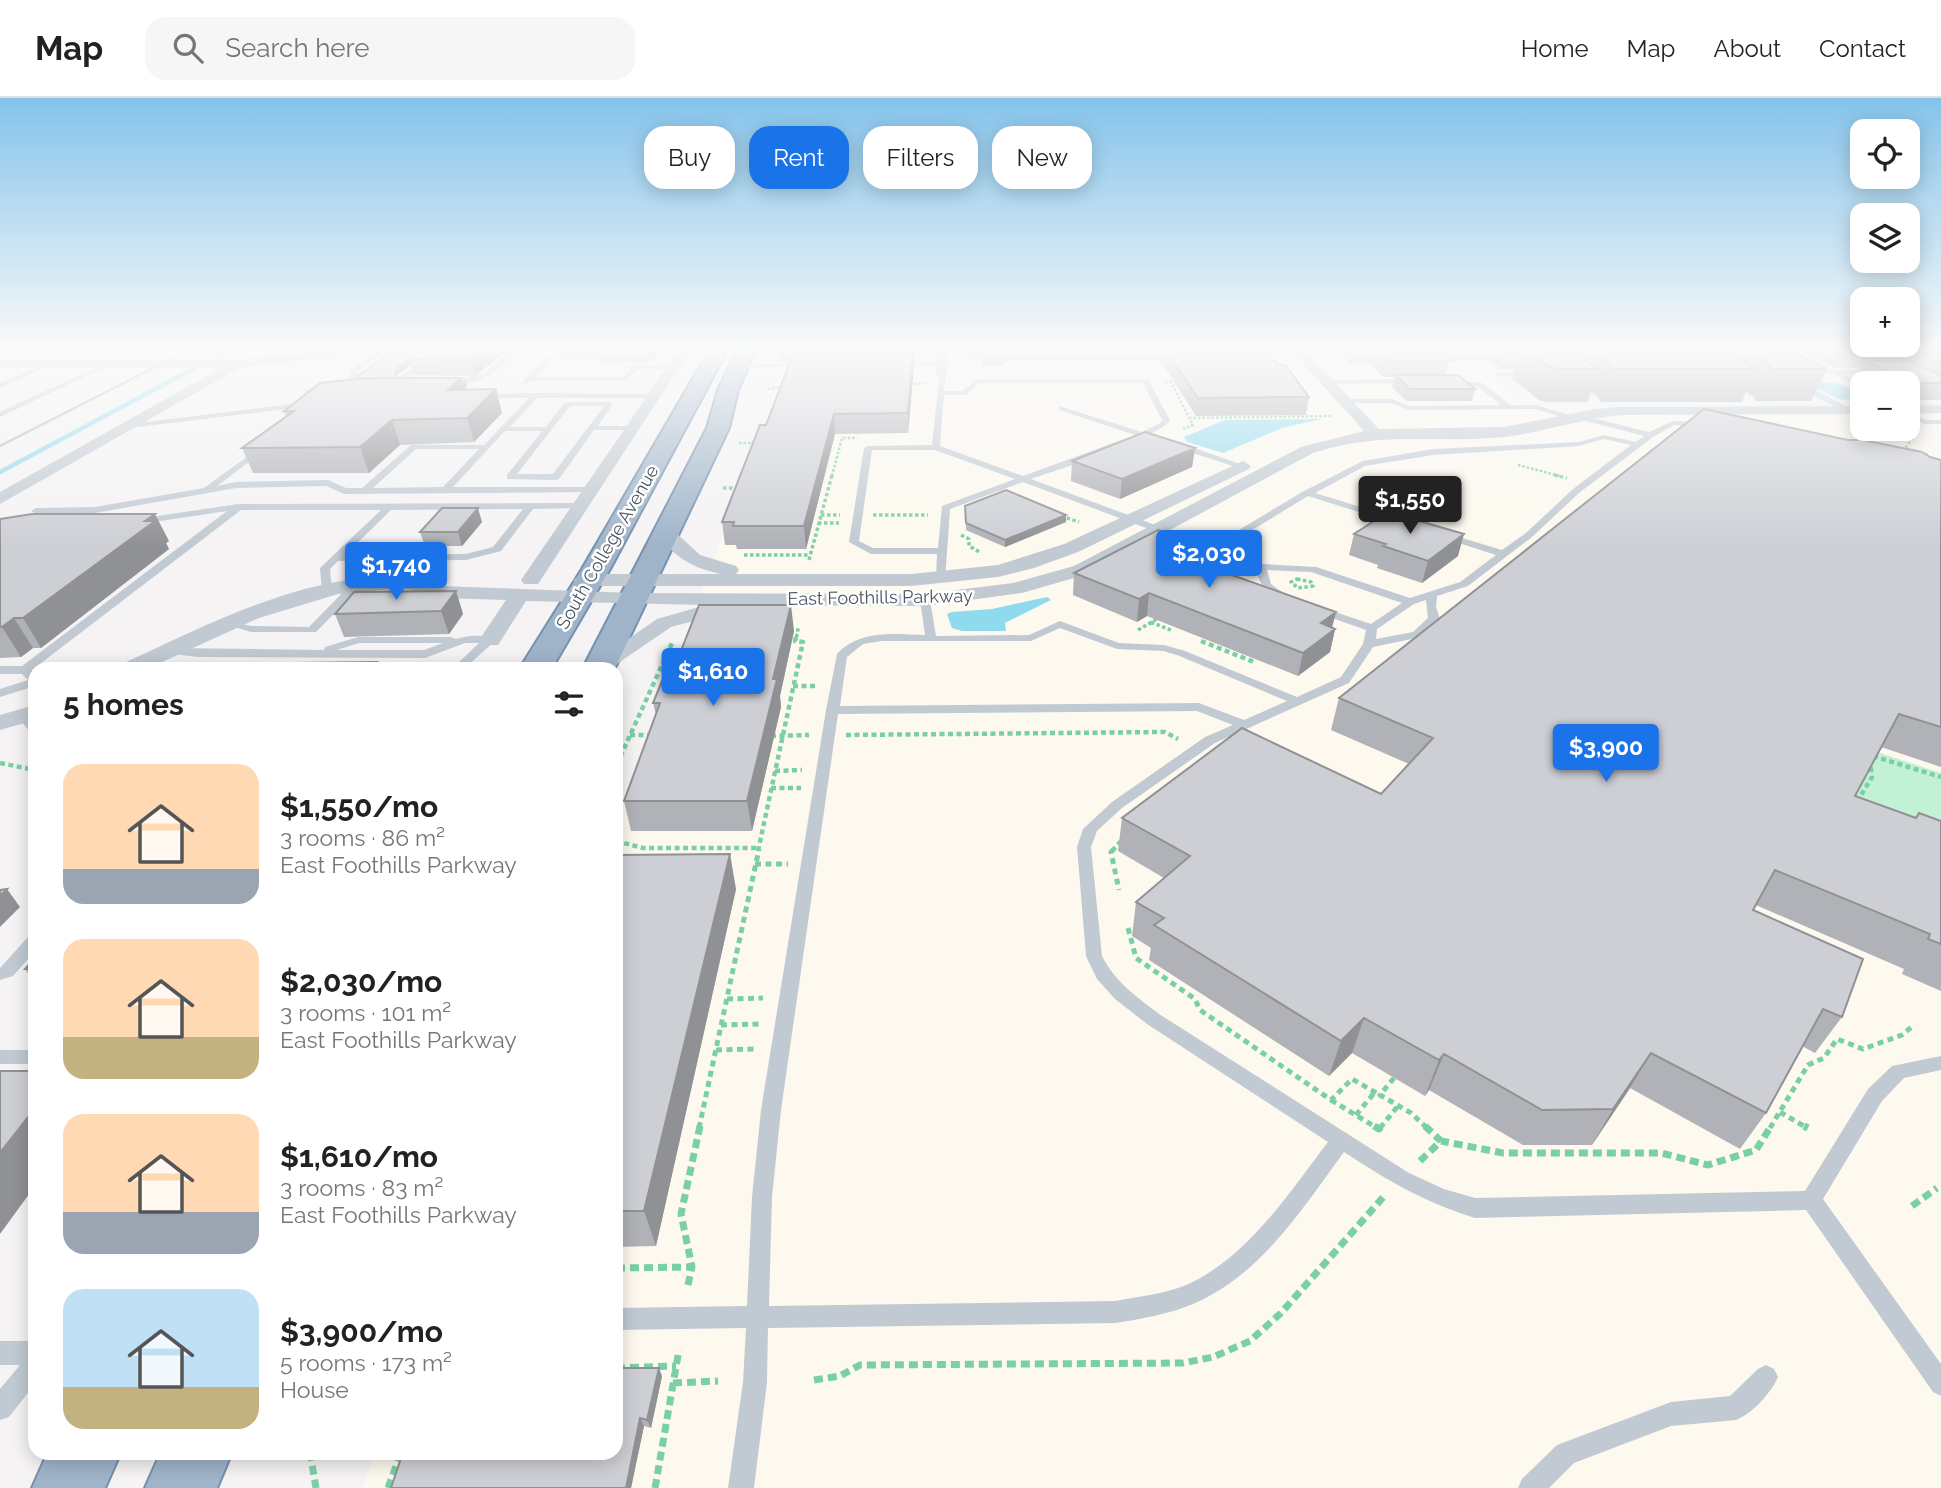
<!DOCTYPE html>
<meta charset="utf-8">
<style>
body{margin:0;font-family:Raleway,sans-serif;background:#f6f6f6;color:#222;height:100vh;display:flex;flex-direction:column;font-size:26px;white-space:nowrap}
*{box-sizing:border-box;margin:0}
p{font-size:23px;color:#767676}
.icon{flex:none;width:38px;height:38px;fill:none;stroke:currentColor;stroke-width:2;stroke-linecap:round;stroke-linejoin:round}
.map{position:relative;flex:1;overflow:hidden}
.sheet{position:absolute;left:28px;top:564px;width:595px;height:798px;display:flex;flex-direction:column;background:#fff;border-radius:21px;box-shadow:0 4px 18px #0003}
.sheet>*{flex:none}
.guide{position:absolute;left:644px;top:28px;width:665px;height:63px;display:flex;gap:14px}
.tools{position:absolute;left:1850px;top:21px;display:grid;gap:14px}
.tools a{display:grid;place-items:center;width:70px;height:70px;border-radius:14px;background:#fff;box-shadow:0 4px 18px #0003;font-size:35px}
.price{position:absolute;translate:-50% -60px;padding:0 16px;border-radius:7px;background:#1a73e8;color:#fff;font-size:23px;line-height:46px;filter:drop-shadow(0 2px 4px #0008)}
.price::after{content:'';position:absolute;left:50%;top:42px;width:21px;height:16px;margin-left:-10px;background:inherit;clip-path:polygon(0 0,100% 0,50% 100%)}
.price.selected{background:#222;color:#fff}
ul{padding:0;list-style:none}
li{display:flex;align-items:center;gap:21px;height:175px;padding:0 35px}
li span{display:grid;place-items:center;flex:none;width:196px;height:140px;border-radius:21px;color:#555}
li>.icon{margin-inline-start:auto}
span .icon{width:84px;height:84px;fill:#fffc;stroke-width:1}
li b{font-size:30px}
h2{display:flex;justify-content:space-between;align-items:center;height:84px;padding:0 35px;font-size:30px}
.chip{padding:0 24px;border-radius:21px;background:#fff;box-shadow:0 4px 18px #0003;font-size:24px;line-height:63px}
.chip.selected{background:#1a73e8;color:#fff}
header{display:flex;align-items:center;gap:42px;box-sizing:border-box;height:98px;padding:0 35px;background:#fff;border-bottom:2px solid #e0e0e0}
header strong{font-size:33px}
nav{display:flex;gap:38px;margin-inline-start:auto;font-size:24px}
.search{width:490px;height:63px;background:#f6f6f6;display:flex;align-items:center;gap:18px;box-sizing:border-box;padding:0 24px;border-radius:21px;color:#767676;font-size:26px}
.map>svg:first-child{display:block}
</style>
<header>
<strong>Map</strong>
<div class="search"><svg class="icon" aria-label="search" viewBox="0 0 24 24"><circle cx="10" cy="10" r="6"/><path d="M15 15l6 6"/></svg>Search here</div>
<nav><a>Home</a><a>Map</a><a>About</a><a>Contact</a></nav>
</header>
<div class="map">
<svg width="1941" height="1390" viewBox="0 0 1941 1390">
<rect width="100%" height="100%" fill="#f5f3f3"/>
<path fill="#fdf9ef" d="M1472,270L1520,307L1546,309L1560,312L1550,316L1607,330L1614,326L1607,322L1609,320L1626,317L1862,315V331H1908V315H1941V1390H362L376,1355L616,1354V719L785,273Z"/>
<path fill="#c3f1d5" d="M1874,653L1941,675V761L1839,723Z"/>
<path fill="#90daee" d="M1816,284L1836,285L1862,295V304L1839,301L1813,288Z
M1321,321L1282,330L1223,355L1187,344L1184,339L1225,322Z
M1047,499L1051,502L1005,525L1006,533H962L952,530L947,516L952,514L992,511Z"/>
<g fill="none" stroke-linecap="round" stroke-linejoin="round">
<path stroke="#90daee" stroke-width="4.5" d="M215,259L227,253
M0,374L193,271"/>
<g stroke="#7690ad" stroke-width="4">
<path id="trunk" d="M709,253H727L610,471L552,570H520L582,471Z
M737,253H755L738,292L729,330L615,570H583L707,330L718,292Z
M48,1354H121L105,1390H32Z
M161,1354H232L217,1390H145Z"/>
</g>
<path stroke="#7ad0a6" stroke-width="2.5" stroke-dasharray="2.5 2" stroke-linecap="butt" d="M1165,284H1171L1193,327L1183,331
M909,286L928,285
M768,291L786,288
M1189,320L1331,318
M739,345H759
M1912,352L1929,357
M1903,353L1917,335
M1518,367L1560,378
M832,378L842,340H857"/>
<path stroke="#7ad0a6" stroke-width="3.5" stroke-dasharray="3.5 2.5" stroke-linecap="butt" d="M1554,377L1567,380
M723,390H739
M821,417H840
M873,417H928
M1061,418L1079,424
M818,425H839
M961,437L969,441V448L981,455
M744,457H810
M809,462L832,377
M1297,481L1311,484L1313,488L1298,490L1291,484Z
M1151,524L1173,533
M790,531L798,532L796,541
M1138,532L1160,519"/>
<path stroke="#7ad0a6" stroke-width="4.5" stroke-dasharray="5 3.5" stroke-linecap="butt" d="M1201,543L1254,564
M793,588H817
M630,637H653
M846,637L1165,634L1178,641
M771,638L809,637
M1873,658L1941,679
M0,665L35,672
M775,673L802,672
M616,683L617,666L672,545
M771,690H801
M1857,704L1872,679L1870,662
M616,743L643,750H759
M758,753L803,544L795,543L796,539
M1112,753L1122,742"/>
<path stroke="#7ad0a6" stroke-width="5" stroke-dasharray="6 4.5" stroke-linecap="butt" d="M1114,751L1111,754L1119,792
M755,766H788
M1128,830L1136,860L1195,901L1200,912L1331,1002L1352,981L1380,997
M727,901L763,900
M721,927L760,926
M716,952L754,951
M1394,980L1380,997L1411,1015L1427,1030
M1331,1002L1377,1030
M1780,1014L1807,1030
M1356,1017L1375,994
M699,1030L759,751
M1380,1030L1398,1008
M1770,1030L1808,967L1824,960L1837,941L1863,951L1902,937L1914,927"/>
<path stroke="#7ad0a6" stroke-width="7" stroke-dasharray="9 5" stroke-linecap="butt" d="M1374,1028L1379,1031L1382,1028
M1425,1028L1441,1043
M1804,1028L1808,1030
M1420,1063L1441,1043L1503,1055H1661L1708,1067L1756,1052L1771,1028
M1912,1108L1937,1090
M616,1170L692,1169
M688,1187L692,1169L681,1116L700,1028
M616,1270L676,1268
M814,1282L840,1278L860,1267L1183,1265L1213,1259L1250,1243L1281,1215L1386,1096
M673,1285L718,1283
M310,1354L316,1390
M388,1390L401,1354
M655,1390L679,1252"/>
<path fill="#c1cad2" fill-rule="evenodd" d="M374,253H380V257L357,274V288L307,294L303,292L350,284L351,272L374,256Z
M434,253H441L408,280L419,282V286L399,283V279Z
M512,253H519C501,272 471,295 443,283L483,276Z
M554,253H561L536,279H624L631,271L626,269L629,267H673L676,269L673,271H638L626,283H532L524,286V282Z
M898,263H942L945,265L942,267L896,266Z
M48,265L53,266L0,290V285Z
M106,265L111,266L0,319V314Z
M808,265L810,268L740,270L737,268L740,266Z
M1806,272H1877L1881,274L1877,276H1843L1862,285V290L1834,276L1804,275Z
M940,273L946,274L944,293H962L977,281H1148L1170,322C1159,340 1057,372 1031,381L1212,448L1304,393L1363,363L1433,351L1579,344L1604,337L1636,344L1644,338L1579,321L1575,323L1535,311L1409,312L1391,305H1338L1337,303L1341,301H1392L1410,308L1501,307L1478,289L1445,285L1448,281L1483,285L1510,307H1536L1576,319L1580,317L1649,334L1673,323L1709,325V329H1706L1674,327L1653,339L1579,395L1532,439L1468,488L1437,498L1436,509L1440,521L1421,539L1373,549L1349,585L1215,645L1122,710L1097,733L1091,749L1102,858C1115,884 1137,899 1159,916L1409,1075L1444,1091L1475,1100L1805,1093L1868,991L1892,968L1941,958V972L1904,980L1882,1003L1823,1101L1941,1266V1298L1933,1294L1806,1112L1475,1120C1422,1103 1390,1084 1344,1054C1302,1111 1261,1177 1193,1206C1169,1216 1142,1221 1115,1225L768,1230L767,1284L754,1390H728L743,1284L746,1230L616,1232V1210L747,1208L752,1099L761,1012L826,612L837,556C860,531 894,536 925,537L920,502L925,499L930,502L936,538L1029,537L1060,523L1119,545L1164,547L1185,553L1297,599L1341,579L1363,546L1366,532L1315,514V510H1323L1371,526L1402,505L1311,474L1267,472L1271,486L1289,499L1284,502C1268,497 1259,488 1256,471L1023,384L950,411L945,483L941,484L936,481L937,456H871L849,444L864,350L868,348L932,347ZM979,285H1143L1162,322L1160,325L1142,334L1059,308V312L1135,337L1023,378L940,348L944,297H967ZM1604,341L1631,347L1573,391L1526,435L1502,452L1449,436H1443V440L1496,457L1460,484L1410,500L1316,469L1262,466L1221,451L1308,398L1397,426H1403V422L1315,395L1365,368L1433,357L1579,348ZM872,352H935L1015,381L942,408L938,450H873L859,443ZM1426,502L1428,520L1413,534L1376,541L1377,531L1414,506ZM1060,530L1117,551L1163,553L1177,557L1287,603L1244,622L1199,605L840,608L847,559L863,546L882,543H1031ZM1197,613L1233,627L1205,639L1112,704L1083,731L1077,749L1086,858L1097,881L1115,901L1147,926L1328,1044C1288,1096 1247,1161 1184,1188C1162,1196 1138,1199 1115,1203L769,1208L772,1099L781,1012L838,616Z
M1498,274H1530L1534,276L1530,278H1495Z
M1410,281L1413,285L1324,286L1320,284L1324,282Z
M1795,284H1801L1853,312L1846,314L1795,288Z
M536,295L654,296L658,298L654,300H537L510,329H546L565,304H609L613,306L598,328H631L635,330L631,332H594L559,381L556,382L507,381V377L542,333H505L453,389H594V393L591,394L344,396L326,388L236,390L95,415L36,416L31,413L36,410L95,409L204,390L262,348H265V352L217,388L236,384L328,382L346,390H362L411,347H484L529,300H478L474,298L475,296ZM570,308H604L553,376H517ZM416,351H479L443,389L373,390Z
M308,304L312,306L311,308L129,330L125,328L129,326Z
M1908,314L1925,322H1941V326H1924L1908,319Z
M1174,345H1180L1246,368L1239,370L1174,349Z
M579,405L584,408L582,410L533,411L501,453L466,462L338,463L330,471L332,492L327,495L322,492L320,470L381,412H241L32,572L35,575V588L0,599V591L28,582L22,576H0V568H22L227,413L140,426L135,423L137,421L238,406ZM523,411L493,449L466,456L345,457L391,412Z
M355,485L360,488L359,490L316,534H251L225,526L231,523L251,528L309,529L351,486Z
M358,539H451L456,541C467,537 486,536 496,542L465,570H453L479,545H465L425,560L198,559L172,556L166,553L172,550L324,552L325,549ZM359,545H443L424,552H337Z
M148,559L170,567L172,570C162,571 150,571 142,563Z
M23,614L28,615L35,623V635L30,634L17,618Z
M35,836V853L13,878L0,882V870L29,838Z
M0,952H35V966H0Z
M0,1243H35V1286L9,1319L0,1322V1291L20,1267H0Z
M1766,1267L1774,1271L1778,1279C1771,1295 1752,1316 1736,1322L1671,1328L1574,1365L1549,1390H1518L1522,1381L1557,1347L1671,1304L1730,1298L1758,1271Z"/>
<path fill="#c1cad2" fill-rule="evenodd" d="M319,253H362L356,257L241,269L0,406V394L223,269L0,270V262L238,261Z
M678,253H690L538,486H524L521,482Z
M936,253H948L947,277H937L935,274Z
M1292,253H1305L1379,331L1504,329L1596,311L1620,309L1862,308V316L1620,317C1581,321 1543,334 1504,339C1436,346 1381,332 1313,355L1088,476L1022,495L925,508L718,507L722,512L719,516L671,529L611,570H591L589,568L657,521L706,507L526,503L498,547H482L479,542L506,502L439,500L403,490L338,496L259,520L149,570H121L124,565C192,534 261,498 336,484C364,479 393,479 422,477L429,479L430,485L440,488L634,495L925,496L1013,485L1074,468L1301,349L1364,333Z
M1941,307V315L1908,316V308Z
M1243,363L1251,368L1249,371L1078,454L1034,470L998,479L911,488H583L573,482L583,476H721C692,470 674,459 657,435L666,430L672,431L700,457L736,468L739,472L736,476H911L998,467L1064,446Z
M35,607V622L0,632V617Z"/>
<use href="#trunk" fill="#9fb4c9" fill-rule="evenodd"/>
<path stroke="#b5b8bd" stroke-width="2.5" d="M0,348L187,253"/>
</g>
<path fill="#b0b2b7" d="M394,253H506L475,278L414,277L411,267L397,277L398,280H461L462,282H466L467,288L464,292L502,315L474,344L400,347L369,375H253L242,350L286,318L284,313L357,281Z
M560,253H661L652,264L600,265L599,261L562,262Z
M779,253H915V261H914L908,335L835,336L806,451H737L736,447H725L722,424L766,327L790,263H780Z
M969,253H1267L1278,267L1309,299L1306,317L1196,318L1161,263H1004V268H983L982,261H969Z
M1337,253H1793L1827,271L1811,303H1756L1754,299L1746,294L1742,304H1600L1598,299L1591,294L1588,304H1547L1539,302L1512,281L1515,271H1501L1490,263H1449L1445,277L1475,291L1472,303H1407L1392,289L1395,279H1383L1370,266H1350Z
M1801,253H1941V302H1908V285H1869L1856,279L1861,270H1836Z
M1195,350L1192,369L1120,401L1071,383L1072,363Z
M1930,359L1941,362V669L1881,649L1855,698L1915,720L1919,715L1941,723V893L1902,876L1904,871L1756,807L1753,812L1842,919L1815,955L1802,948L1766,1015L1740,1051L1630,990L1592,1047H1523L1429,992L1425,998L1352,955L1329,978L1149,862L1151,850L1132,838L1136,804L1164,780L1118,753L1122,720L1381,696L1409,666L1331,632L1339,600Z
M965,408L1066,424L1005,449L966,432Z
M0,421L169,443L166,445L169,451L41,550H33L21,559L0,560Z
M482,424L462,448H425L420,434Z
M1354,436L1458,458L1422,485L1377,470L1378,467L1349,457Z
M1221,455L1218,472L1335,531L1330,554L1298,578L1147,518L1137,524L1073,497L1074,475Z
M456,493L463,516L449,536L344,539L335,516Z
M794,533L780,598L781,609L752,733H631L624,703L656,617L653,605L669,583Z
M616,757L736,791L656,1148L616,1149Z
M35,860V885L25,871Z
M662,1278L651,1330L644,1328L631,1390H391Z"/>
<path fill="#909195" d="M482,253H506L475,278L471,262Z
M650,253H661L652,264Z
M913,253L914,269L908,335V315Z
M409,261L411,267L397,277L398,286L396,271Z
M461,280L463,285L466,282L467,288L464,291L468,303L448,292Z
M496,291L502,315L474,344L467,320Z
M834,316L835,336L806,451L804,428Z
M392,322L400,347L369,375L360,349Z
M1195,350L1192,369L1120,401L1122,381Z
M478,410L482,424L462,448L458,434Z
M155,416L169,443L166,445L169,451L41,550L23,520Z
M1066,417V424L1005,449V442Z
M1464,436L1458,458L1422,485L1428,463Z
M1221,455L1218,477L1201,466Z
M456,493L463,516L449,536L441,513Z
M1149,495L1147,518L1137,524L1139,501Z
M791,507L794,533L780,598L781,609L752,733L747,703L773,581Z
M1336,514L1331,534L1335,531L1330,554L1298,578L1303,555L1321,525Z
M14,520L33,550L21,559L2,529Z
M377,564L380,570H373Z
M730,756L736,791L656,1148L644,1113Z
M7,791L20,809L0,829V798Z
M1364,920L1352,955L1329,978L1341,943Z
M1651,955L1630,990L1592,1047L1613,1011Z
M1444,956L1429,992L1425,998L1439,962Z
M35,1010V1088L0,1136V1055Z
M659,1270L662,1278L651,1330L647,1322Z
M640,1320L644,1328L631,1390H626Z"/>
<path fill="#cdcfd5" stroke="#909195" stroke-width="2" d="M394,253H420L396,271V280L357,281L358,278Z
M420,253H482L471,262L409,261Z
M831,253H913L908,315L834,316L804,428H733L734,424H722L760,327H766L794,254Z
M1166,253H1267L1278,267H1285L1309,299L1198,300Z
M1377,253H1437L1449,263H1387Z
M1503,253H1521L1520,255H1505Z
M1527,253H1569L1599,271H1557L1550,269Z
M1569,253H1580L1579,255H1572Z
M1588,253H1722L1756,271H1612L1610,266Z
M1743,253H1793L1827,271H1771L1769,266Z
M1843,253H1941V254H1844Z
M1906,262L1941,277V285H1917L1864,263Z
M1928,262H1941V268Z
M1395,277H1458L1475,291H1410Z
M364,280H461L448,292L496,291L467,320L392,322L360,349L242,350L294,313H284L320,285Z
M1704,311L1848,342H1863L1922,354L1930,359L1941,362V629L1899,616L1855,698L1916,720L1919,715L1941,723V846L1928,841L1930,836L1775,772L1753,812L1863,861L1842,919L1823,911L1766,1015L1651,955L1613,1011L1542,1012L1444,956L1439,962L1364,920L1341,943L1154,827L1164,820L1136,804L1190,758L1122,720L1242,630L1381,696L1433,640L1339,600Z
M1145,334L1195,350L1122,381L1072,363Z
M1006,392L1066,417L1005,442L966,425L965,408Z
M442,410H478L458,434H420Z
M1388,414L1464,436L1428,463L1383,448L1386,446L1354,436Z
M32,416H155L145,423H155L23,520H14L2,529H0V421Z
M1158,432L1221,455L1201,466L1336,514L1321,525L1335,531L1303,555L1149,495L1139,501L1074,475Z
M456,493L441,513L335,516L354,494Z
M699,507H791L773,581H777L747,703H624L660,605H653L662,583H669Z
M377,564L373,570H213L218,566Z
M730,756L644,1113H616V757Z
M7,791L0,798V792Z
M35,860V871H25Z
M0,973H35V1010L0,1055Z
M616,1270H659L647,1322L640,1320L626,1390H391L403,1354H616Z"/>
<linearGradient id="sky" x2="0" y2="1"><stop stop-color="#85c3ea"/><stop offset="0.56" stop-color="#fafafa"/><stop offset="1" stop-color="#fafafa" stop-opacity="0"/></linearGradient>
<rect width="1941" height="448" fill="url(#sky)"/>
<g text-anchor="middle" dominant-baseline="central" stroke-width="5" stroke-linejoin="round" paint-order="stroke">
<g font-size="18" fill="#4a5661" stroke="#fff">
<text transform="translate(607 449) rotate(-60)">South College Avenue</text>
<text transform="translate(880 499) rotate(-1)">East Foothills Parkway</text>
</g>
</g>
</svg>
<div class="tools">
<a><svg class="icon" aria-label="locate" viewBox="0 0 24 24"><circle cx="12" cy="12" r="6"/><path d="M12 2v4M12 18v4M2 12h4M18 12h4"/></svg></a>
<a><svg class="icon" aria-label="layers" viewBox="0 0 24 24"><path d="M12 4l9 5-9 5-9-5zM3 14l9 5 9-5"/></svg></a>
<a>+</a>
<a>−</a>
</div>
<b class="price selected" style="left:1410px;top:438px">$1,550</b>
<b class="price" style="left:1209px;top:492px">$2,030</b>
<b class="price" style="left:396px;top:504px">$1,740</b>
<b class="price" style="left:713px;top:610px">$1,610</b>
<b class="price" style="left:1606px;top:686px">$3,900</b>
<div class="guide">
<a class="chip">Buy</a>
<a class="chip selected">Rent</a>
<a class="chip">Filters</a>
<a class="chip">New</a>
</div>
<section class="sheet">
<h2>5 homes<svg class="icon" aria-label="filters" viewBox="0 0 24 24"><path d="M4 7h16M4 17h16"/><circle cx="9" cy="7" r="2"/><circle cx="15" cy="17" r="2"/></svg></h2>
<ul>
<li><span style="background:linear-gradient(#ffd9b3 75%,#9aa5b1 0)"><svg class="icon" aria-label="home" viewBox="0 0 24 24"><path d="M3 11l9-7 9 7M6 9v11h12V9"/></svg></span><div><b>$1,550/mo</b><p>3 rooms · 86 m²</p><p>East Foothills Parkway</p></div></li>
<li><span style="background:linear-gradient(#ffd9b3 70%,#c2b280 0)"><svg class="icon" aria-label="home" viewBox="0 0 24 24"><path d="M3 11l9-7 9 7M6 9v11h12V9"/></svg></span><div><b>$2,030/mo</b><p>3 rooms · 101 m²</p><p>East Foothills Parkway</p></div></li>
<li><span style="background:linear-gradient(#ffd9b3 70%,#9aa5b1 0)"><svg class="icon" aria-label="home" viewBox="0 0 24 24"><path d="M3 11l9-7 9 7M6 9v11h12V9"/></svg></span><div><b>$1,610/mo</b><p>3 rooms · 83 m²</p><p>East Foothills Parkway</p></div></li>
<li><span style="background:linear-gradient(#bfe0f5 70%,#c2b280 0)"><svg class="icon" aria-label="home" viewBox="0 0 24 24"><path d="M3 11l9-7 9 7M6 9v11h12V9"/></svg></span><div><b>$3,900/mo</b><p>5 rooms · 173 m²</p><p>House</p></div></li>
</ul>
</section>
</div>
